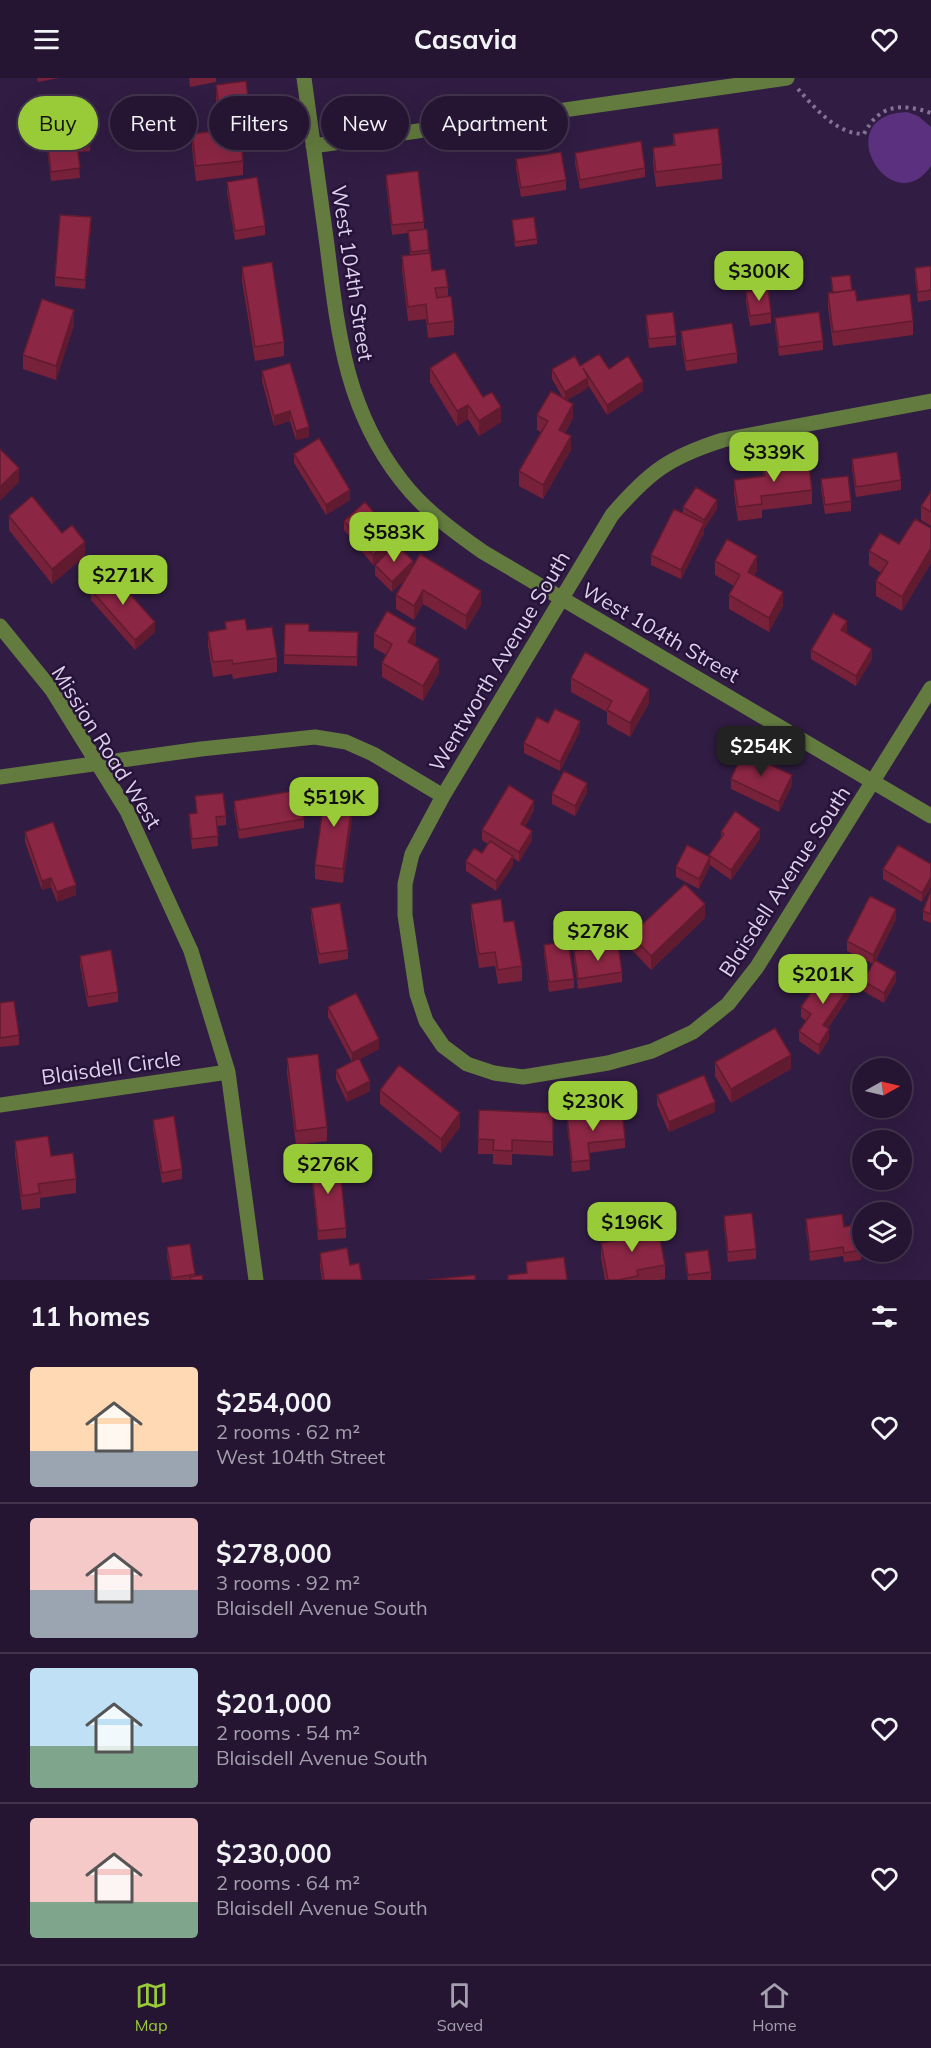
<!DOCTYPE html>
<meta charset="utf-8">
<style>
body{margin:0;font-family:Mulish,sans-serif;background:#2d1e3a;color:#f1f3f6;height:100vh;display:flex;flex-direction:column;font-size:22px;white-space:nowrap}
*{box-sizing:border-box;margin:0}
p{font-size:20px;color:#a39fac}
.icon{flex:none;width:33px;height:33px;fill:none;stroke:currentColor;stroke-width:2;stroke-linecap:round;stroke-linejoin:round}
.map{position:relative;height:1202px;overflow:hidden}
.panel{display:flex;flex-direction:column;background:#251532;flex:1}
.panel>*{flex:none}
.top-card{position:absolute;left:18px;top:18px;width:600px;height:54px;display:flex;gap:12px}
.needle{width:39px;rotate:82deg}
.buttons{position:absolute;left:852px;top:980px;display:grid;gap:12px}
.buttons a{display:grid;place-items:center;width:60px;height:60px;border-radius:50%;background:#251532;box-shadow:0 6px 24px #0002,0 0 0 2px #42344d;font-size:30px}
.price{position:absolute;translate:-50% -51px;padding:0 14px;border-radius:12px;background:#98cb37;color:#111;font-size:20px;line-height:39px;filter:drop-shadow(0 2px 3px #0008)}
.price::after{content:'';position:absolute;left:50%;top:36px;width:18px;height:14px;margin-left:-9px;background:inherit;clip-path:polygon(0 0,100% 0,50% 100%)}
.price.active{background:#222;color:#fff}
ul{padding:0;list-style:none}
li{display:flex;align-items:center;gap:18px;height:150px;padding:0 30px}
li+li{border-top:2px solid #42344d}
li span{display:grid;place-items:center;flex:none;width:168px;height:120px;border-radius:6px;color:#555}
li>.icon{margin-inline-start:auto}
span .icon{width:72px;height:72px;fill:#fffc;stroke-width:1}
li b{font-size:26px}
h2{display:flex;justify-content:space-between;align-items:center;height:72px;padding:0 30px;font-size:26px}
.pill{padding:0 21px;border-radius:27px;background:#251532;box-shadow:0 6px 24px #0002,0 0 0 2px #42344d;font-size:21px;line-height:54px}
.pill.active{background:#98cb37;color:#111}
header{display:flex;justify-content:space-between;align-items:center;height:78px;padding:0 30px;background:#251532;font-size:27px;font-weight:700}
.tabs{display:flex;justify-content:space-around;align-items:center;height:84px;border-top:2px solid #42344d;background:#251532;font-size:16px;color:#a39fac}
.tabs a{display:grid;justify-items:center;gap:3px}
.tabs .active{color:#98cb37}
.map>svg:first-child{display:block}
</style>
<header><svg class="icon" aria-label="menu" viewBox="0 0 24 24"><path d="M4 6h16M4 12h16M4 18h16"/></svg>Casavia<svg class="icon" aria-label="heart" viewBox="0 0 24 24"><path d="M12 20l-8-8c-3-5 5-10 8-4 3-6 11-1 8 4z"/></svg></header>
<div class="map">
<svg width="931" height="1202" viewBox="0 0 931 1202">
<rect width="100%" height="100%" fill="#311c43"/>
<path fill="#5b307e" d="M907,34L918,38L931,49V88C891,146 826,37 907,34Z"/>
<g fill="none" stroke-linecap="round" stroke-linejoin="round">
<path stroke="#847494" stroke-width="4" stroke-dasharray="3 4.5" stroke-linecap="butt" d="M798,11C815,30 836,56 864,56C879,26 902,25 931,35"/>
<path stroke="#637b3f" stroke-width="15" d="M304,0C312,56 319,111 327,167C338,254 345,330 401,402C423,431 453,453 483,474L931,738
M313,68L787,0
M931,323L723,362C669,379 649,394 612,437L443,718L412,776L405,806V837L417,916L426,943L443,968L467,986L494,995L523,999L608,985L652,973L693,954L728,926L757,889L931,610
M0,548L52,612L127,733L191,873L228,994L256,1202
M0,699L201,671L315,659L346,664L373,676L443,718
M0,1027L228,994"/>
</g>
<path fill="#78213a" d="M37,0H59L38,4Z
M189,0H216V4L190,9Z
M216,7L252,54V68L242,69L243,83V97L196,103L192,70V56L220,52L216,21Z
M43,30L77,60L90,68V73L78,74L80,100L51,103L43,40Z
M673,56L722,86V101L656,109L653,84V70L673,67Z
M575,75L645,90V99L580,111L575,85Z
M516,81L566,102V112L521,119L516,91Z
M386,97L424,144V152L429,172L432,193L448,209V219L454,243V257L428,260L426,241L408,243L402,192V178L410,177L408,155L392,157L386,106Z
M227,104L265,148V157L235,162L227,114Z
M512,142L537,161V166L515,169Z
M91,149L85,211L55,208V199Z
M931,188V222L918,224L915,200V190Z
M242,189L284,264V278L255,283L242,203Z
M831,199L852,212L857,223L913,243V257L833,268L828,229V215H832Z
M746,214L771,235V245L750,248L746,224Z
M646,237L676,258V267L649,270L646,247Z
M775,240L823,263V272L779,278L775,250Z
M74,247L56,302L23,291V277Z
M681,253L737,275V285L686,293L681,263Z
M580,288L609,291L643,313L607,337L588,307V310L567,322L573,340L565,355L571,372L543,421L519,408V393L541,354L537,352V337L563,320L552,301V291Z
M430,290L483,319L501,344L479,358L468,341L457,348L430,304Z
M262,293L309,359L296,362L290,343L274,348L262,303Z
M294,376L350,422L326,437L294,385Z
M852,381L901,402V412L856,419L852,391Z
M763,388L812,412V426L762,432V440L738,443L734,416V402L763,399Z
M821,401L851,423V433L825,436L821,411Z
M931,413V448L921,442V428Z
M683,429L717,431L704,451V455L681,501L651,487V477L683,435Z
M9,438L85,478L52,506L9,452Z
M344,443L394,468L413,487L481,527L466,552L423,526L414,542L396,531V517L406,500L392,514L375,497V487L394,468L373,487L344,452Z
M931,450V485L902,533L876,518V503L881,495L869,487V473L899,466Z
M715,483L757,493L754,497L783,528L769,554L729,531V517L734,508L715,497Z
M91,512L155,554L135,572L91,522Z
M225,544L247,552L277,580V594L233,601L232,596L213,599L208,568V554L225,551Z
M285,546L309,553L358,554L357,588L284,586Z
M847,553L846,555L872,581L856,608L811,581V572Z
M374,556L416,564L414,567L439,595L423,623L382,599V585L386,577L374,570Z
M571,600L649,625L630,659L607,646V634L571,614Z
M548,645L580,653L560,693L524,675V665Z
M731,701L792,707L779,734L731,711Z
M587,714L575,738L552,726V716Z
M195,718L226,738V747L217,748L218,768L192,771L189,746V736L196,735Z
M234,723L304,741V750L239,761L234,732Z
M354,727L343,805L315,801V787Z
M534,732L525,749L532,762L519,784L513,780V788L496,813L466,793V783L482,775L488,766L482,762V752Z
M25,754L76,817L57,824L51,809L42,812L25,764Z
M721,754L760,761L731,802L710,787L699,811L676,799V789L709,778L721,759Z
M931,786V809L922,824L883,801V791Z
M931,812V845L923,842V833Z
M471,826L504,844L522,888V903L498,906L495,888L479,890L471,840Z
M311,830L348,872V881L319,886L311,840Z
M705,840L651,892L631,871V857Z
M896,841L876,882L896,903L884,925L863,913V903L873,886L847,873V863Z
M544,867L574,901V910L549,914L544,876Z
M574,873L622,894V904L578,911L574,882Z
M80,878L118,914V924L88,929L80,887Z
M850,917L828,950L829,961L819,977L799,963V953L806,943L801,939V929Z
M0,925L19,957V967L0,969Z
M328,929L379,971L360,981L370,1013L347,1024L336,1001V992L352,984L328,939Z
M287,980L327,1049V1063L296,1067L287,995Z
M715,984L791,991L731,1025L715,998Z
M380,1012L460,1049L441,1075L380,1026Z
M657,1017L715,1034L669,1054L657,1027Z
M479,1032L553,1035V1078L512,1076V1087L493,1086V1076H478Z
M567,1038L625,1061V1070L589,1075L590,1092L572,1094L567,1047Z
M153,1042L182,1091V1101L162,1105L153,1051Z
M15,1063L51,1078L76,1101V1115L40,1120V1130L22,1132L15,1077Z
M311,1084L346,1150V1160L318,1162L311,1094Z
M724,1138L756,1171V1181L728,1184L724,1148Z
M806,1141L844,1149L861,1172V1182L844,1184L843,1178L810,1183L806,1151Z
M621,1152L665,1187V1201L659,1202H605L601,1180V1165L621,1162Z
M167,1169L195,1196V1198L203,1202H171L167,1179Z
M320,1175L350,1187L362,1202H322L320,1189Z
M685,1175L711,1194V1202H688L685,1185Z"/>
<path fill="#611b30" d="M91,139V149L85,211V202Z
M74,232V247L56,302V288Z
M588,300V310L565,323V314Z
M643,303V313L607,337V327Z
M573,326V340L559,366V352Z
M468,327V341L457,348V333Z
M501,329V344L479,358V343Z
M290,333V343L274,348V338Z
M309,349V359L296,362V353Z
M571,358V372L543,421V407Z
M19,390V404L0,423V409Z
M350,412V422L326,437V427Z
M717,422V431L704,451V442Z
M704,445V455L681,501V492Z
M394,458V468L373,487V477Z
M85,464V478L52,506V491Z
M931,470V485L902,533V519Z
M757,478V493L748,508V494Z
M413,483V493L392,514V504Z
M423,512V526L414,542V528Z
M481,513V527L466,552V538Z
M783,514V528L769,554V540Z
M847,543V553L841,562V552Z
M155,544V554L135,572V562Z
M416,550V564L408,578V564Z
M872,571V581L856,608V598Z
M439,581V595L423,623V608Z
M649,611V625L630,659V645Z
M580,643V653L560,693V684Z
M792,697V707L779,734V724Z
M587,705V714L575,738V728Z
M354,713V727L343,805V791Z
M534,723V732L521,756V746Z
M760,751V761L731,802V792Z
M532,753V762L519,784V774Z
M513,778V788L496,813V803Z
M710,779V788L699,811V801Z
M931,799V809L922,824V815Z
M51,800V809L42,812V803Z
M76,807V817L57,824V814Z
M705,826V840L651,892V878Z
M896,831V841L873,887V877Z
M896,894V903L884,925V915Z
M850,908V917L823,957V947Z
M829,951V961L819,977V967Z
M379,961V971L352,985V975Z
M791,977V991L731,1025V1011Z
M370,1003V1013L347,1024V1015Z
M715,1024V1034L669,1054V1044Z
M460,1035V1049L441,1075V1061Z"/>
<path fill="#8b2644" stroke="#611b30" stroke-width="1.5" d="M246,3L252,54L240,55L243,83L196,88L192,56L222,52L216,7Z
M72,26L80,90L51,94L43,30Z
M718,50L722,86L656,94L653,70L675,67L673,56Z
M88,55L90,68L78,69L77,56Z
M641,63L645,90L580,102L575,75Z
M561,74L566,102L521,110L516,81Z
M418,93L424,144L392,147L386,97Z
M257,99L265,148L235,153L227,104Z
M60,137L91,139L85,202L55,199Z
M534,139L537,161L515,164L512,142Z
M427,151L429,172L411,174L408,153Z
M430,175L432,193L445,191L448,209L435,210L437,220L451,218L454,243L428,246L426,226L408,229L402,178Z
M272,184L284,264L255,269L242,189Z
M931,188V212L918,214L915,190Z
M850,197L852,212L833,215L831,199Z
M768,211L771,235L750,238L746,214Z
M855,212L857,223L910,216L913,243L833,254L828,215Z
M42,221L74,232L56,288L23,277Z
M673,234L676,258L649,261L646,237Z
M819,234L823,263L779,269L775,240Z
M732,245L737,275L686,283L681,253Z
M455,274L483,319L492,314L501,329L479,343L468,327L457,333L430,290Z
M599,276L609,291L628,278L643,303L607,327L583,290L588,300L565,314L552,291L575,278L580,288Z
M290,285L309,349L296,353L290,333L274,338L262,293Z
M551,313L573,326L559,352L571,358L543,407L519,393L548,343L537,337Z
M319,360L350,412L326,427L294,376Z
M0,371L19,390L0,409Z
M897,374L901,402L856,409L852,381Z
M808,382L812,412L761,418L762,426L738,429L734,402L765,398L763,388Z
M848,398L851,423L825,427L821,401Z
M696,409L717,422L704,442L683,429Z
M931,413V434L921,428Z
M32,418L62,455L72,447L85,464L52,491L9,438Z
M365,424L394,458L373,477L344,443Z
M674,431L704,445L681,492L651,477Z
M915,441L931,450V470L902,519L876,503L888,484L869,473L880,455L899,466Z
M727,461L757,478L748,494L783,514L769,540L729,517L740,497L715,483Z
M396,466L413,483L392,504L375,487Z
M420,476L481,513L466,538L423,512L414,528L396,517Z
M111,495L155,544L135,562L91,512Z
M387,533L416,550L408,564L439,581L423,608L382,585L392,566L374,556Z
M833,535L847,543L841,552L872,571L856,598L811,572Z
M245,541L247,552L272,549L277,580L233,586L232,582L213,584L208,554L226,551L225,544Z
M285,546H309V553L358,554L357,579L284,577Z
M585,574L649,611L630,645L607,632L612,623L571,600Z
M555,631L580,643L560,684L524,665L537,639L548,645Z
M743,674L792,697L779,724L731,701Z
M564,693L587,705L575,728L552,716Z
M509,707L534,723L521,746L532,753L519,774L482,752Z
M326,709L354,713L343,791L315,787Z
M299,712L304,741L239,752L234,723Z
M223,715L226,738L216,739L218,758L192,761L189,736L197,735L195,718Z
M735,733L760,751L731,792L709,777L724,756L721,754Z
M53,744L76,807L57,814L51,800L42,803L25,754Z
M490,763L513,778L496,803L466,783L474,770L482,775Z
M687,767L710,779L699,801L676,789Z
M898,767L931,786V799L922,815L883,791Z
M685,806L705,826L651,878L631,857Z
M931,812V836L923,833Z
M870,818L896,831L873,877L847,863Z
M501,821L504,844L514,843L522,888L498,892L495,874L479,876L471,826Z
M340,825L348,872L319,876L311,830Z
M568,863L574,901L549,904L544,867Z
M618,866L622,894L578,901L574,873Z
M111,872L118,914L88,919L80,878Z
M875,882L896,894L884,915L863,903Z
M827,891L850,908L823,947L829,951L819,967L799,953L811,936L801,929Z
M356,915L379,961L352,975L328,929Z
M14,923L19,957L0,960V925Z
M775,950L791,977L731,1011L715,984Z
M318,976L327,1049L296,1053L287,980Z
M359,980L370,1003L347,1015L336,992Z
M399,987L460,1035L441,1061L380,1012Z
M704,997L715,1024L669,1044L657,1017Z
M479,1032L553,1035V1064L512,1062V1073L493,1072L494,1062L478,1061Z
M622,1032L625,1061L588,1065L590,1082L572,1084L567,1038Z
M174,1038L182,1091L162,1095L153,1042Z
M48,1058L51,1078L73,1075L76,1101L38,1106L40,1115L22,1118L15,1063Z
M339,1081L346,1150L318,1153L311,1084Z
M752,1135L756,1171L728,1174L724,1138Z
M842,1136L844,1149L858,1146L861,1172L844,1175L843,1169L810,1174L806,1141Z
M649,1146L651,1158L659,1156L665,1187L637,1192L638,1198L618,1202H608L601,1165L623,1161L621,1152Z
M190,1166L195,1196L172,1200L167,1169Z
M347,1170L350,1187L359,1185L362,1202H324L320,1175Z
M708,1172L711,1194L688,1197L685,1175Z
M564,1179L567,1202H508V1197L527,1195L526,1184Z
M202,1197L203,1202H190V1199Z
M475,1197V1202H428Z"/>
<g text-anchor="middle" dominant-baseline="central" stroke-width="5" stroke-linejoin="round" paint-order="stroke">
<g font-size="21" fill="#dcd0ea" stroke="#271239">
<text transform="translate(353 195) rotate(81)">West 104th Street</text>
<text transform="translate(661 554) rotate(30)">West 104th Street</text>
<text transform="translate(499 583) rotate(-59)">Wentworth Avenue South</text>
<text transform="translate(107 669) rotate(58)">Mission Road West</text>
<text transform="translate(784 803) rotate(-57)">Blaisdell Avenue South</text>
<text transform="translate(111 989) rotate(-8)">Blaisdell Circle</text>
</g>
</g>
</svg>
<div class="buttons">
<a><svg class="needle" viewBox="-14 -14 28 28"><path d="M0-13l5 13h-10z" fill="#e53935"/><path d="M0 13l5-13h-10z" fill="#a39fac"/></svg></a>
<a><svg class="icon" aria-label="locate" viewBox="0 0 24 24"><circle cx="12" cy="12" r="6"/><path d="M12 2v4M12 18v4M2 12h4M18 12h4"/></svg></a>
<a><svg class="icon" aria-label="layers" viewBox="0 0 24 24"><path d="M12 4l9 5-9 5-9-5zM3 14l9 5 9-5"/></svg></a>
</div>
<b class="price" style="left:759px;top:224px">$300K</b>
<b class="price" style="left:774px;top:405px">$339K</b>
<b class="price" style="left:394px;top:485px">$583K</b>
<b class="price" style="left:123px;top:528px">$271K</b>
<b class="price active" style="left:761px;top:699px">$254K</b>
<b class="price" style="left:334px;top:750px">$519K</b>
<b class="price" style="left:598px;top:884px">$278K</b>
<b class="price" style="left:823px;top:927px">$201K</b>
<b class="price" style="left:593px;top:1054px">$230K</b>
<b class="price" style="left:328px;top:1117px">$276K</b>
<b class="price" style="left:632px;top:1175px">$196K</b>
<div class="top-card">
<a class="pill active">Buy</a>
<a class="pill">Rent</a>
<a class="pill">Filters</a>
<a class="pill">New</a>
<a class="pill">Apartment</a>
</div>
</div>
<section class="panel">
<h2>11 homes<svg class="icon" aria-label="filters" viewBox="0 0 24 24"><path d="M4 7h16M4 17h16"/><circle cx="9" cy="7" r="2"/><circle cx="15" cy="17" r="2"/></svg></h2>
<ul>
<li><span style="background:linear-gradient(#ffd9b3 70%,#9aa5b1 0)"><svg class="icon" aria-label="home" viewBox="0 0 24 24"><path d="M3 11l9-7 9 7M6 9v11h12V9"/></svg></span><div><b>$254,000</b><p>2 rooms · 62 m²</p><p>West 104th Street</p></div><svg class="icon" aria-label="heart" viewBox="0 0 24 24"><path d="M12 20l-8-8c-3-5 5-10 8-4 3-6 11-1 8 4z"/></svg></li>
<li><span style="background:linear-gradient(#f6c9c9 60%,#9aa5b1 0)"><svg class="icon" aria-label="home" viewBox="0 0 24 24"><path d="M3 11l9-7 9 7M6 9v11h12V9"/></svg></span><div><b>$278,000</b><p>3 rooms · 92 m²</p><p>Blaisdell Avenue South</p></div><svg class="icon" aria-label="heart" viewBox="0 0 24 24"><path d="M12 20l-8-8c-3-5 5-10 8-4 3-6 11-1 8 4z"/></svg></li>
<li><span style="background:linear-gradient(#bfe0f5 65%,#7fa58c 0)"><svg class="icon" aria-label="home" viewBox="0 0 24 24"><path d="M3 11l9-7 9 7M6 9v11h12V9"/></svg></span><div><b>$201,000</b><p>2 rooms · 54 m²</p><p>Blaisdell Avenue South</p></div><svg class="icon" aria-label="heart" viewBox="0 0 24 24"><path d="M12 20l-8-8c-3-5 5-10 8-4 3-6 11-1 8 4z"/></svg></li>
<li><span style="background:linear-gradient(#f6c9c9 70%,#7fa58c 0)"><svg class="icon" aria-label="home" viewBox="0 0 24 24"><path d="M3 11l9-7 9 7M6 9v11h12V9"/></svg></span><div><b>$230,000</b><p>2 rooms · 64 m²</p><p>Blaisdell Avenue South</p></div><svg class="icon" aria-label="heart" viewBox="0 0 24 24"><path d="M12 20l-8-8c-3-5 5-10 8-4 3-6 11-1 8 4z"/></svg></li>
</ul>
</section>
<nav class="tabs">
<a class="active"><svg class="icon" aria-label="map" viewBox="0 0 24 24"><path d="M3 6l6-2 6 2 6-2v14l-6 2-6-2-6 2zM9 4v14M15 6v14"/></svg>Map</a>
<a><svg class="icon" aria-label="saved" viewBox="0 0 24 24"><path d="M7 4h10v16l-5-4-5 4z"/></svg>Saved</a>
<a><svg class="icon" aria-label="home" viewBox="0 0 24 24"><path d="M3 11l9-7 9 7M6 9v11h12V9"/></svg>Home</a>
</nav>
